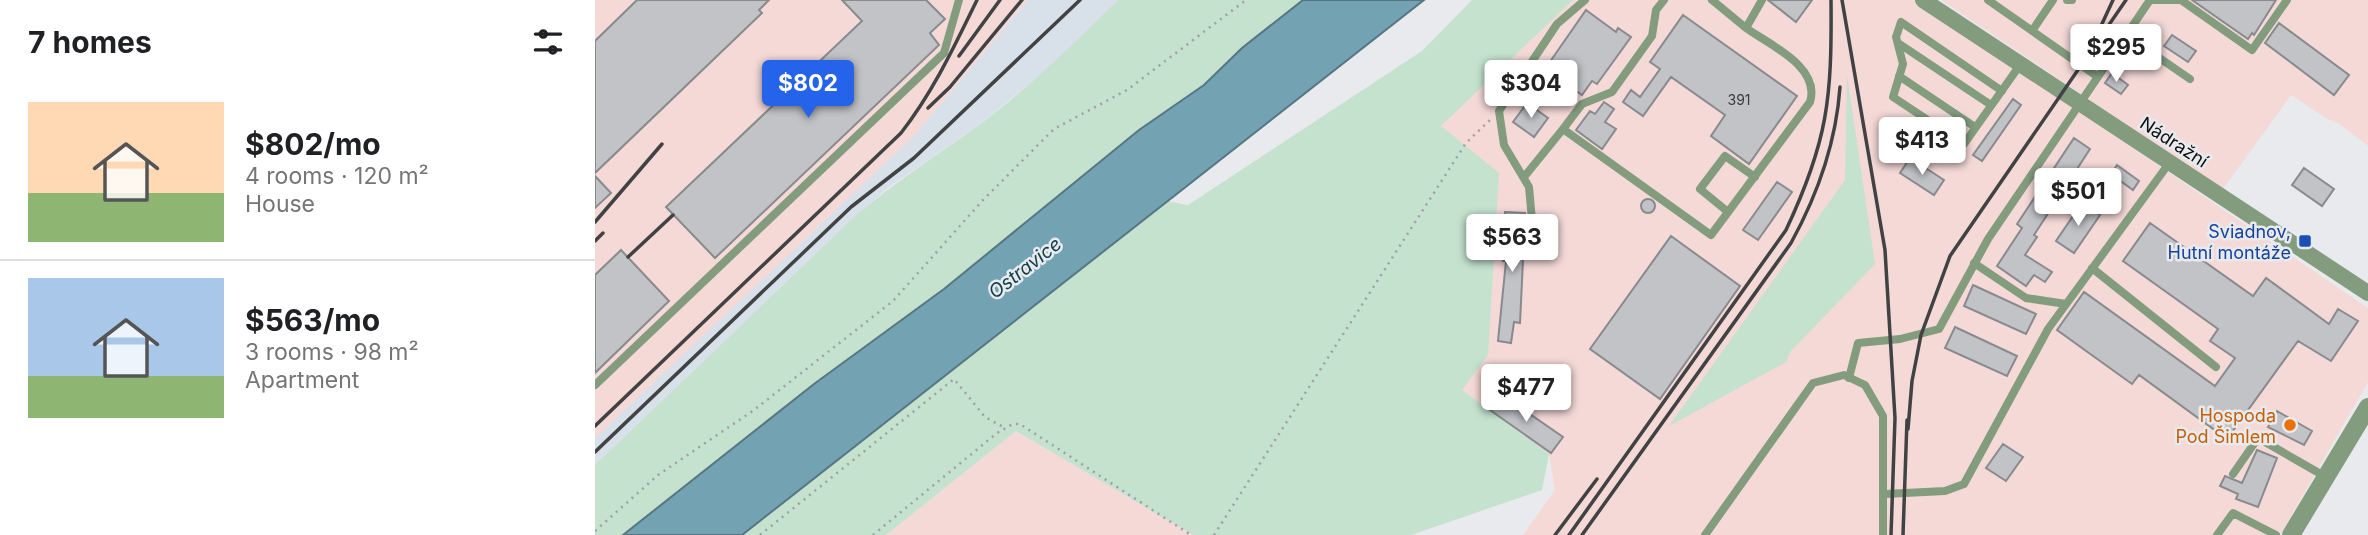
<!DOCTYPE html>
<meta charset="utf-8">
<style>
body{margin:0;font-family:Inter,sans-serif;background:#f6f6f6;color:#202124;height:100vh;display:flex;flex-direction:column;font-size:26px;white-space:nowrap}
*{box-sizing:border-box;margin:0}
p{font-size:23px;color:#757577}
.icon{flex:none;width:38px;height:38px;fill:none;stroke:currentColor;stroke-width:2;stroke-linecap:round;stroke-linejoin:round}
.map{position:relative;flex:1;overflow:hidden}
.details{display:flex;flex-direction:column;background:#fff;width:595px}
.details>*{flex:none}
.price{position:absolute;translate:-50% -60px;padding:0 16px;border-radius:7px;background:#fff;color:#222;font-size:23px;line-height:46px;filter:drop-shadow(0 2px 4px #0008)}
.price::after{content:'';position:absolute;left:50%;top:42px;width:21px;height:16px;margin-left:-10px;background:inherit;clip-path:polygon(0 0,100% 0,50% 100%)}
.price.current{background:#2563eb;color:#fff}
ul{padding:0;list-style:none}
li{display:flex;align-items:center;gap:21px;height:175px;padding:0 28px}
li+li{border-top:2px solid #e0e0e0}
li span{display:grid;place-items:center;flex:none;width:196px;height:140px;border-radius:0px;color:#555}
li>.icon{margin-inline-start:auto}
span .icon{width:84px;height:84px;fill:#fffc;stroke-width:1}
li b{font-size:30px}
h2{display:flex;justify-content:space-between;align-items:center;height:84px;padding:0 28px;font-size:30px}
main{display:flex;flex:1;min-height:0}
.map>svg:first-child{display:block}
</style>
<main>
<section class="details">
<h2>7 homes<svg class="icon" aria-label="filters" viewBox="0 0 24 24"><path d="M4 7h16M4 17h16"/><circle cx="9" cy="7" r="2"/><circle cx="15" cy="17" r="2"/></svg></h2>
<ul>
<li><span style="background:linear-gradient(#ffd9b3 65%,#8fb573 0)"><svg class="icon" aria-label="home" viewBox="0 0 24 24"><path d="M3 11l9-7 9 7M6 9v11h12V9"/></svg></span><div><b>$802/mo</b><p>4 rooms · 120 m²</p><p>House</p></div></li>
<li><span style="background:linear-gradient(#a9c7e8 70%,#8fb573 0)"><svg class="icon" aria-label="home" viewBox="0 0 24 24"><path d="M3 11l9-7 9 7M6 9v11h12V9"/></svg></span><div><b>$563/mo</b><p>3 rooms · 98 m²</p><p>Apartment</p></div></li>
</ul>
</section>
<div class="map">
<svg width="1773" height="535" viewBox="0 0 1773 535">
<rect width="100%" height="100%" fill="#e8eaee"/>
<path fill="#f4d9d7" d="M0,0H433L319,136L0,439Z
M978,0H1320L1773,308V382L1685,535H928L960,490L954,454L866,390L845,126Z
M1346,0H1773V146L1743,123L1732,119L1696,95L1628,189Z
M421,431L598,535H291Z"/>
<path fill="#d8e0ea" d="M433,0H523L455,67L385,124L294,187L259,217L0,465V438L319,136Z"/>
<path fill="#c4e2ce" d="M523,0H708L647,48L609,85L544,130L349,289L219,384L28,535H0V465L259,217C299,183 342,155 384,125C434,88 478,44 523,0Z
M877,0H978L846,126L904,173L893,355L867,390L954,454L947,490L816,535H598L421,431L291,535H147L572,201L593,205L827,51Z
M1252,75L1280,264L1195,352L1191,362L1074,426L1250,180Z"/>
<path fill="#73a3b3" stroke="#557682" stroke-width="2" d="M708,0H829L147,535H28L219,384L349,289L544,130L609,85L647,48Z"/>
<path fill="#c1c3c7" stroke="#888a8e" stroke-width="2" d="M42,0H174L164,10L167,13L0,173V41Z
M247,0H331L350,19L335,33L344,45L120,258L71,207L267,21Z
M1173,0H1217L1201,22Z
M1597,0H1681L1659,35L1657,33L1653,39Z
M991,10L1021,32L1023,28L1036,37L1002,84L997,81L987,95L950,69Z
M1088,15L1202,96L1154,164L1116,136L1130,115L1076,77L1048,116L1028,102L1036,90L1045,97L1065,69L1055,62Z
M1684,23L1754,75L1739,95L1670,43Z
M1577,35L1601,51L1593,62L1569,46Z
M1517,73L1533,85L1526,94L1510,83Z
M1418,99L1426,105L1387,161L1378,155Z
M1009,102L1019,109L1010,122L1021,129L1007,149L981,130L995,111L1000,114Z
M932,103L953,118L939,137L918,122Z
M1479,138L1495,149L1439,235L1442,237L1430,255L1457,272L1450,282L1439,275L1431,286L1402,266L1427,228L1422,224Z
M1315,158L1349,180L1339,195L1305,173Z
M1522,165L1544,181L1538,190L1516,174Z
M1709,168L1739,189L1727,206L1697,185Z
M0,176L16,193L0,208Z
M1182,182L1197,192L1163,240L1148,230Z
M1046 206a7 7 0 1 1 14 0a7 7 0 1 1-14 0Z
M1487,203L1505,215L1479,253L1461,241Z
M910,212L930,213V218L925,323L919,322L916,343L903,341L911,261H908Z
M1555,223L1658,296L1671,278L1734,324L1743,309L1763,321L1736,361L1703,341L1632,439L1544,375L1537,384L1462,330L1489,292L1620,386L1640,358L1615,341L1623,329L1528,261Z
M1076,236L1145,286L1065,399L995,349Z
M26,250L74,301L0,373V275Z
M1378,285L1441,314L1431,334L1369,306Z
M1360,327L1422,356L1412,376L1350,348Z
M906,394L968,437L956,453L895,410Z
M1682,411L1717,431L1709,445L1673,427Z
M1408,444L1428,457L1411,481L1391,468Z
M1662,450L1682,458L1663,507L1641,499L1643,494L1625,486L1630,476L1647,483Z"/>
<g fill="none" stroke-linecap="round" stroke-linejoin="round">
<path stroke="#9fa0a4" stroke-width="2.5" stroke-dasharray="2 5" stroke-linecap="butt" d="M0,531L63,475L159,410L298,301L388,200L459,129L532,90L651,0
M165,535L359,379L390,417L410,428
M278,535L402,433L418,424H425L596,535
M619,535L871,143L896,119"/>
<path stroke="#839c7e" stroke-width="8" d="M1117,0L1151,28
M1393,0L1503,77
M1472,0H1477
M1555,0H1586L1657,50L1692,0
M1437,31L1458,0
M1531,35L1595,79
M1303,43L1396,105
M1304,76L1380,127
M1407,91L1306,22L1301,37L1308,64L1298,97L1369,144L1425,65
M968,129L987,104L1017,92L1057,36L1061,10L1069,0
M929,177L968,129L1116,235L1215,102C1226,67 1175,45 1151,28L1167,0
M1133,212L1105,189L1130,156L1160,177
M937,220L934,187L909,145L904,111L962,24L990,0
M1379,263L1431,298L1471,304
M1497,268L1621,367
M1254,378L1263,343L1305,339L1344,329L1393,239L1555,0
M0,385L349,53L364,0
M1638,474L1663,438L1731,477
M1290,494L1350,491L1369,484L1453,329L1575,162
M1110,535L1218,383L1249,375L1270,385L1288,416V535
M1622,535L1638,513L1681,535"/>
<path stroke="#839c7e" stroke-width="16" d="M1328,0L1773,293"/>
<path stroke="#839c7e" stroke-width="18" d="M1696,535L1773,407"/>
<path stroke="#414244" stroke-width="3.5" d="M1247,0L1290,250L1300,418L1296,535
M1506,26L1518,0
M364,56L405,0
M333,108L355,87L427,0
M0,222L67,144
M0,241L8,233
M33,257L78,215
M0,426L306,133C338,92 359,47 382,0
M1313,429L1317,381L1326,335L1355,256L1531,0
M0,452L256,207L319,158L485,0
M960,535L1002,479
M974,535L1191,230C1233,141 1237,98 1236,0
M987,535L1196,243C1223,194 1241,144 1245,87
M1308,535L1312,420"/>
</g>
<rect fill="#1a4fb4" stroke="#e8eaee" stroke-width="2.5" x="1703" y="234" width="14" height="14" rx="3.5"/>
<circle fill="#e8710a" stroke="#e8eaee" stroke-width="2.5" cx="1695" cy="425" r="7"/>
<g text-anchor="middle" dominant-baseline="central" stroke-width="5" stroke-linejoin="round" paint-order="stroke">
<g font-size="14" fill="#3b3b3e">
<text x="1144" y="99">391</text>
</g>
<g font-size="18" fill="#0e0e10" stroke="#e8eaee">
<text transform="translate(1579 142) rotate(33)">Nádražní</text>
</g>
<g font-size="18" fill="#164399" stroke="#e8eaee" text-anchor="end">
<text x="1696" y="231">Sviadnov,<tspan x="1696" dy="21">Hutní montáže</tspan></text>
</g>
<g font-size="18" fill="#c56008" stroke="#e8eaee" text-anchor="end">
<text x="1681" y="415">Hospoda<tspan x="1681" dy="21">Pod Šimlem</tspan></text>
</g>
<g font-size="19" font-style="italic" fill="#113e4a" stroke="#e8eaee">
<text transform="translate(430 268) rotate(-38)">Ostravice</text>
</g>
</g>
</svg>
<b class="price" style="left:1521px;top:84px">$295</b>
<b class="price current" style="left:213px;top:120px">$802</b>
<b class="price" style="left:936px;top:120px">$304</b>
<b class="price" style="left:1327px;top:177px">$413</b>
<b class="price" style="left:1483px;top:228px">$501</b>
<b class="price" style="left:917px;top:274px">$563</b>
<b class="price" style="left:931px;top:424px">$477</b>
</div>
</main>
